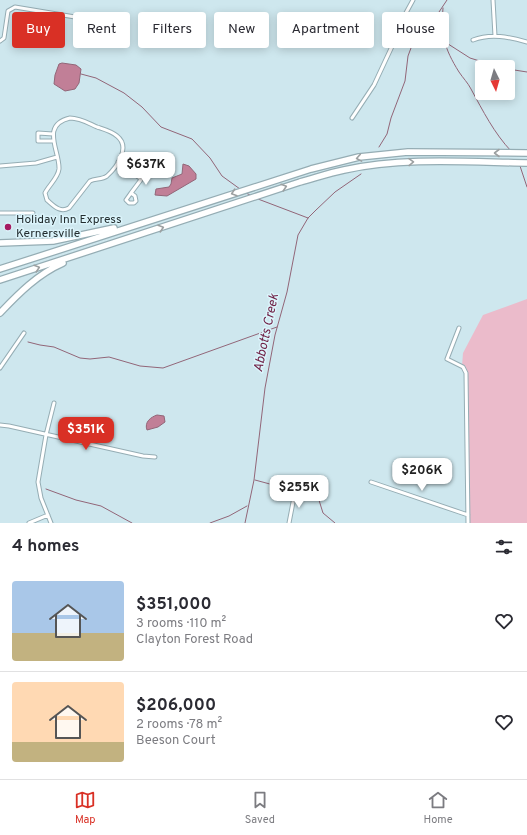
<!DOCTYPE html>
<meta charset="utf-8">
<style>
body{margin:0;font-family:Overpass,sans-serif;background:#f2f2f3;color:#2b2b33;height:100vh;display:flex;flex-direction:column;font-size:15px;white-space:nowrap}
*{box-sizing:border-box;margin:0}
p{font-size:13px;color:#7c7c81}
.icon{flex:none;width:22px;height:22px;fill:none;stroke:currentColor;stroke-width:2;stroke-linecap:round;stroke-linejoin:round}
.map{position:relative;height:523px;overflow:hidden}
.drawer{display:flex;flex-direction:column;background:#fff;flex:1}
.drawer>*{flex:none}
.banner{position:absolute;left:12px;top:12px;width:503px;height:36px;display:flex;gap:8px}
.needle{width:26px;rotate:175deg}
.buttons{position:absolute;left:475px;top:60px;display:grid;gap:8px}
.buttons a{display:grid;place-items:center;width:40px;height:40px;border-radius:4px;background:#fff;box-shadow:0 2px 10px #0003;font-size:20px}
.price{position:absolute;translate:-50% -34px;padding:0 9px;border-radius:8px;background:#fff;color:#222;font-size:13px;line-height:26px;filter:drop-shadow(0 1px 2px #0008)}
.price::after{content:'';position:absolute;left:50%;top:24px;width:12px;height:9px;margin-left:-6px;background:inherit;clip-path:polygon(0 0,100% 0,50% 100%)}
.price.current{background:#d93025;color:#fff}
ul{padding:0;list-style:none}
li{display:flex;align-items:center;gap:12px;height:100px;padding:0 12px}
li+li{border-top:1px solid #e1e1e2}
li span{display:grid;place-items:center;flex:none;width:112px;height:80px;border-radius:4px;color:#555}
li>.icon{margin-inline-start:auto}
span .icon{width:48px;height:48px;fill:#fffc;stroke-width:1}
li b{font-size:17px}
h2{display:flex;justify-content:space-between;align-items:center;height:48px;padding:0 12px;font-size:17px}
.chip{padding:0 14px;border-radius:4px;background:#fff;box-shadow:0 2px 10px #0003;font-size:14px;line-height:36px}
.chip.current{background:#d93025;color:#fff}
.dock{display:flex;justify-content:space-around;align-items:center;height:56px;border-top:1px solid #e1e1e2;background:#fff;font-size:11px;color:#7c7c81}
.dock a{display:grid;justify-items:center;gap:2px}
.dock .current{color:#d93025}
.map>svg:first-child{display:block}
</style>
<div class="map">
<svg width="527" height="523" viewBox="0 0 527 523">
<rect width="100%" height="100%" fill="#cee7ee"/>
<path fill="#ebbbcb" d="M527,299V523H468L466,373L462,366L463,353L483,315Z"/>
<path fill="#c17f97" stroke="#926678" d="M62,63L76,65L81,69L79,83L75,89L65,91L54,84L55,75L59,64Z
M183,164L189,166L196,174V179L167,196L155,195L156,189L169,187L171,184L172,178L182,174Z
M157,415L164,416L165,422L158,427L147,430C144,422 151,417 157,415Z"/>
<g fill="none" stroke-linecap="round" stroke-linejoin="round">
<path stroke="#926678" stroke-width="1" d="M443,8C441,35 444,48 459,72C463,78 468,83 471,89C483,111 494,133 511,151
M445,42L470,58L499,67
M508,69L527,72
M81,74L96,78L124,93L142,107L161,127L192,139L210,158L222,176L240,189
M379,147L387,134L391,118L405,81L408,56L411,48L427,30L447,0
M520,166L527,187
M246,193L252,196
M258,199L308,218
M28,342L40,345L54,347L80,358L90,359L109,357L140,366L163,368L277,327
M255,480L318,497L323,513L335,523
M46,489L76,500L101,506L132,523
M210,523L229,516L247,506
M245,523L254,480L265,388L275,335L287,292L298,235L308,218L316,210L335,192L361,174"/>
<g stroke="#95adb4" stroke-width="5">
<path id="minor" d="M493,0L495,36
M473,40C491,33 509,37 527,42
M0,41L4,38L8,11L15,7L99,21
M70,118C80,118 88,123 97,127C103,129 111,131 117,136C131,147 117,167 107,176C102,180 95,178 90,181L69,208C60,213 54,206 47,200L45,193C49,185 58,178 59,169C60,151 40,125 70,118Z
M352,118L374,85L395,40L401,22L413,0
M53,141H38V133L53,134
M159,155C166,157 165,163 165,170L158,171L149,169Z
M118,162L141,179
M0,166L36,163L57,157
M131,193L149,169
M131,193L135,196L136,201L134,203H129L126,200Z
M0,213H33
M459,328L447,359L463,367L466,373L468,523
M0,368L24,333
M0,425L9,426L143,456L155,457
M371,482L468,515
M29,523L48,515
M51,523L41,498L38,482L46,435L54,403
M289,523L295,492"/>
</g>
<g stroke="#95adb4" stroke-width="8">
<path id="motorway" d="M0,243L53,241L114,228
M0,269L311,169L359,157L408,152L527,153
M0,280L300,182C315,178 329,173 344,170C403,157 467,162 527,163
M0,313C19,293 38,274 63,263"/>
</g>
<use href="#minor" stroke="#fff" stroke-width="3"/>
<use href="#motorway" stroke="#fff" stroke-width="5.5"/>
</g>
<defs><path id="oneway-chevron" d="M-2-3.5L2.5 0L-2 3.5" fill="none" stroke-width="1.6" stroke-linecap="round" stroke-linejoin="round"/></defs>
<g stroke="#9ca0a1">
<use href="#oneway-chevron" transform="translate(497 153) rotate(-180)"/>
<use href="#oneway-chevron" transform="translate(359 158) rotate(170)"/>
<use href="#oneway-chevron" transform="translate(411 162) rotate(-1)"/>
<use href="#oneway-chevron" transform="translate(284 187) rotate(-18)"/>
<use href="#oneway-chevron" transform="translate(234 193) rotate(162)"/>
<use href="#oneway-chevron" transform="translate(161 228) rotate(-18)"/>
<use href="#oneway-chevron" transform="translate(37 268) rotate(-18)"/>
</g>
<circle fill="#a51b61" stroke="#dbf4fb" stroke-width="1.5" cx="8" cy="227" r="4"/>
<g text-anchor="middle" dominant-baseline="central" stroke-width="3" stroke-linejoin="round" paint-order="stroke">
<g font-size="12" fill="#232d2f" stroke="#dbf4fb" text-anchor="start">
<text x="16" y="220">Holiday Inn Express<tspan x="16" dy="14">Kernersville</tspan></text>
</g>
<g font-size="13" font-style="italic" fill="#702145" stroke="#dbf4fb">
<text transform="translate(267 333) rotate(-78)">Abbotts Creek</text>
</g>
</g>
</svg>
<div class="buttons">
<a><svg class="needle" viewBox="-14 -14 28 28"><path d="M0-13l5 13h-10z" fill="#e53935"/><path d="M0 13l5-13h-10z" fill="#7c7c81"/></svg></a>
</div>
<b class="price" style="left:146px;top:186px">$637K</b>
<b class="price current" style="left:86px;top:451px">$351K</b>
<b class="price" style="left:422px;top:492px">$206K</b>
<b class="price" style="left:299px;top:509px">$255K</b>
<div class="banner">
<a class="chip current">Buy</a>
<a class="chip">Rent</a>
<a class="chip">Filters</a>
<a class="chip">New</a>
<a class="chip">Apartment</a>
<a class="chip">House</a>
</div>
</div>
<section class="drawer">
<h2>4 homes<svg class="icon" aria-label="filters" viewBox="0 0 24 24"><path d="M4 7h16M4 17h16"/><circle cx="9" cy="7" r="2"/><circle cx="15" cy="17" r="2"/></svg></h2>
<ul>
<li><span style="background:linear-gradient(#a9c7e8 65%,#c2b280 0)"><svg class="icon" aria-label="home" viewBox="0 0 24 24"><path d="M3 11l9-7 9 7M6 9v11h12V9"/></svg></span><div><b>$351,000</b><p>3 rooms · 110 m²</p><p>Clayton Forest Road</p></div><svg class="icon" aria-label="heart" viewBox="0 0 24 24"><path d="M12 20l-8-8c-3-5 5-10 8-4 3-6 11-1 8 4z"/></svg></li>
<li><span style="background:linear-gradient(#ffd9b3 75%,#c2b280 0)"><svg class="icon" aria-label="home" viewBox="0 0 24 24"><path d="M3 11l9-7 9 7M6 9v11h12V9"/></svg></span><div><b>$206,000</b><p>2 rooms · 78 m²</p><p>Beeson Court</p></div><svg class="icon" aria-label="heart" viewBox="0 0 24 24"><path d="M12 20l-8-8c-3-5 5-10 8-4 3-6 11-1 8 4z"/></svg></li>
</ul>
</section>
<nav class="dock">
<a class="current"><svg class="icon" aria-label="map" viewBox="0 0 24 24"><path d="M3 6l6-2 6 2 6-2v14l-6 2-6-2-6 2zM9 4v14M15 6v14"/></svg>Map</a>
<a><svg class="icon" aria-label="saved" viewBox="0 0 24 24"><path d="M7 4h10v16l-5-4-5 4z"/></svg>Saved</a>
<a><svg class="icon" aria-label="home" viewBox="0 0 24 24"><path d="M3 11l9-7 9 7M6 9v11h12V9"/></svg>Home</a>
</nav>
